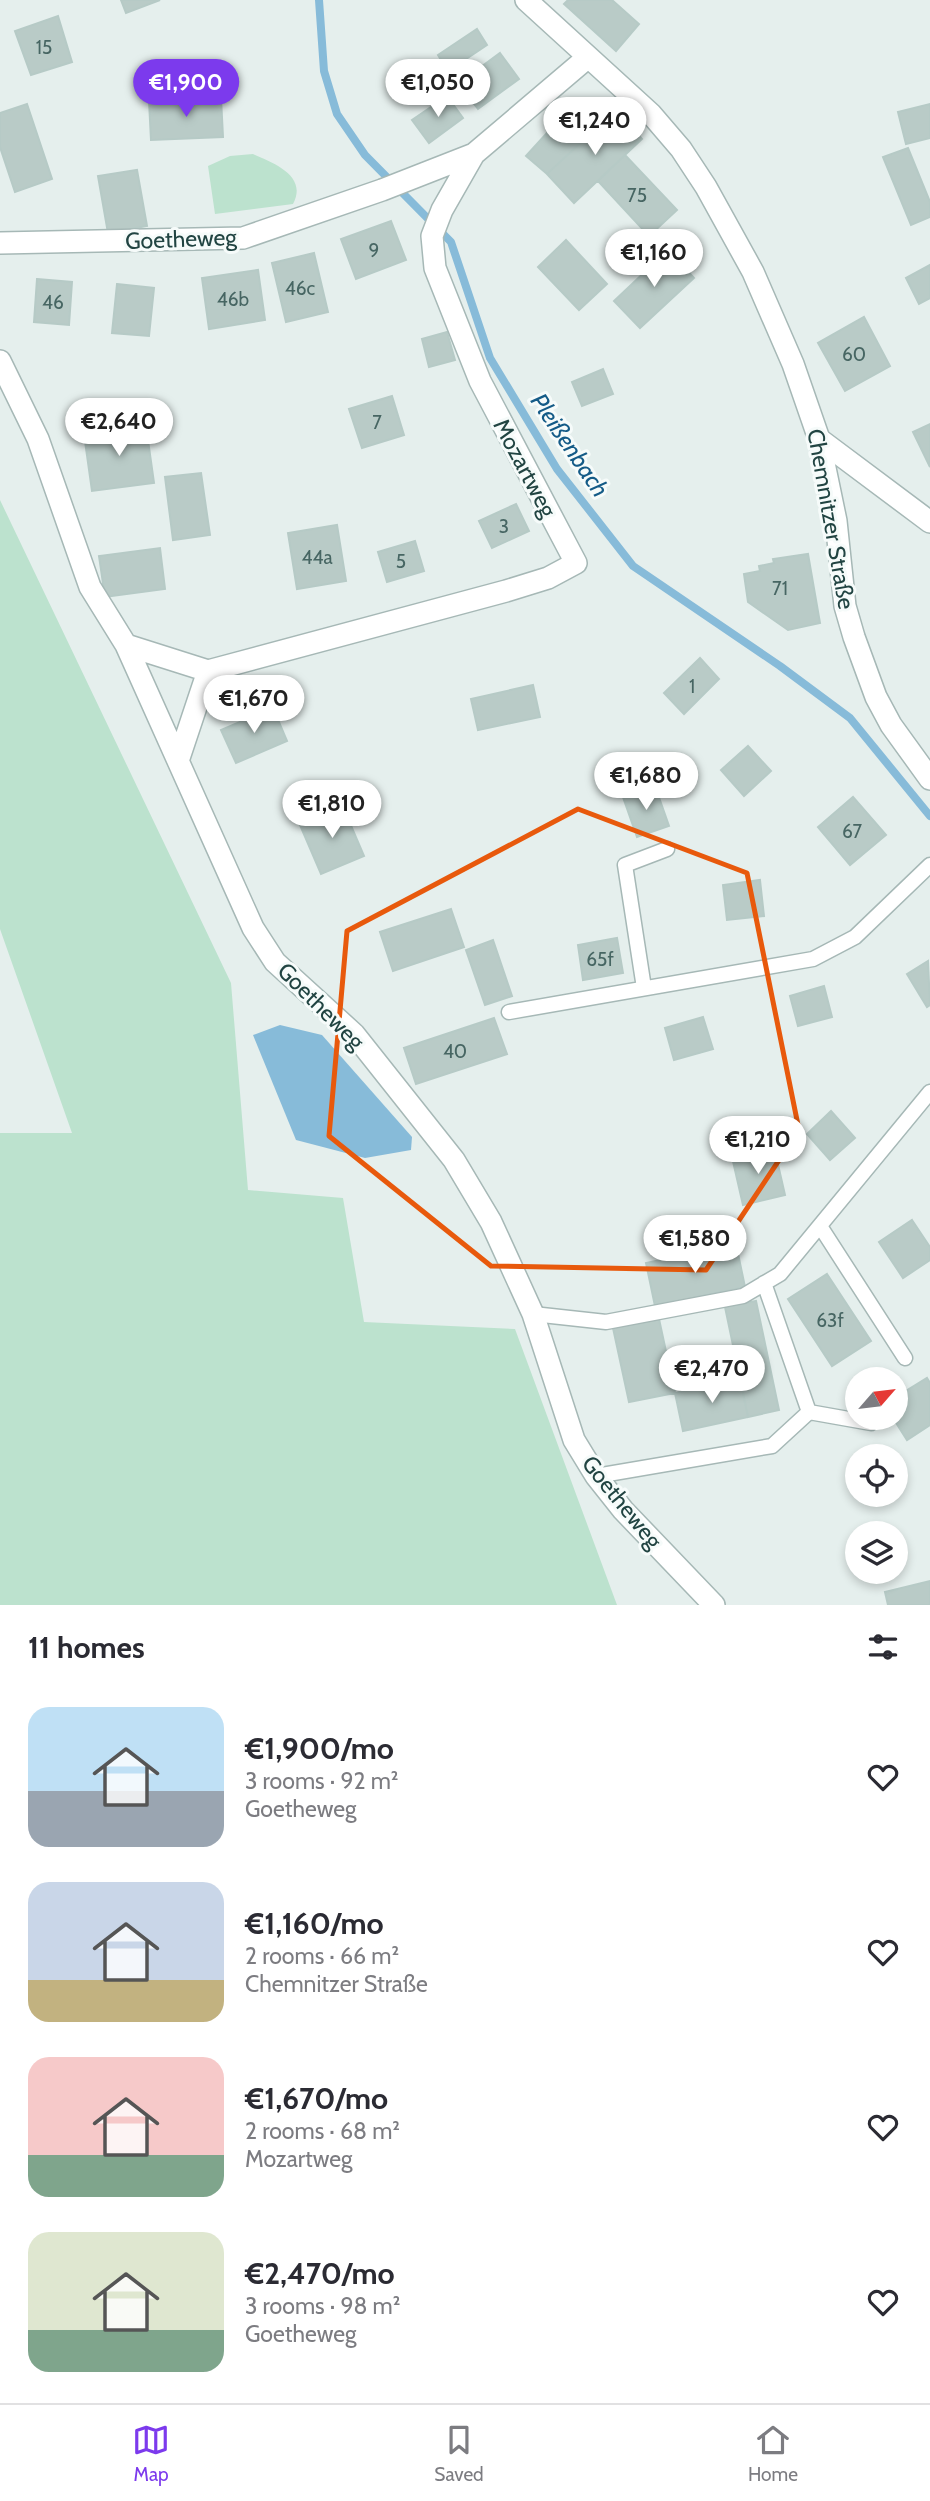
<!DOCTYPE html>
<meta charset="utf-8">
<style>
body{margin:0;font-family:Cabin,sans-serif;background:#f2f2f3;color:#2b2b33;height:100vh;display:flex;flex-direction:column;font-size:26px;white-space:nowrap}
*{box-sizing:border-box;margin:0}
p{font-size:23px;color:#7c7c81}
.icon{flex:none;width:38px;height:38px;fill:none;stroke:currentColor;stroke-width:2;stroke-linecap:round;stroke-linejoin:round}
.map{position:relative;height:1605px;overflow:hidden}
.sheet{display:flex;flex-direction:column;background:#fff;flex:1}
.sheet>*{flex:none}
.needle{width:46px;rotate:62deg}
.buttons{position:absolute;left:845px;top:1367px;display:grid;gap:14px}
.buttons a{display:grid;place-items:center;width:63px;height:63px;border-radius:50%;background:#fff;box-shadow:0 4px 10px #0003;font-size:35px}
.price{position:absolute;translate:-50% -60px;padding:0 16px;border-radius:24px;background:#fff;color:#222;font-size:23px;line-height:46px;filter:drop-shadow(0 2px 4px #0008)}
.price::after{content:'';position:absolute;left:50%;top:42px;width:21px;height:16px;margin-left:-10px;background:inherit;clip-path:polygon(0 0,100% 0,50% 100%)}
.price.on{background:#7c3aed;color:#fff}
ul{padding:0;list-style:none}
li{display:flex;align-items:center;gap:21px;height:175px;padding:0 28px}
li span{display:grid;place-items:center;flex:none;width:196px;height:140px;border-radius:21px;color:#555}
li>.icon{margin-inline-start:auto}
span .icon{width:84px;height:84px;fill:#fffc;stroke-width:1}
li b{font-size:30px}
h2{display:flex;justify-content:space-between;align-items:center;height:84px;padding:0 28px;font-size:30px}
.tabs{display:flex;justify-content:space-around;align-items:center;height:98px;border-top:2px solid #e1e1e2;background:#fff;font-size:19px;color:#7c7c81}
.tabs a{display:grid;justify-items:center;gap:4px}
.tabs .on{color:#7c3aed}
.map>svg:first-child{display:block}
</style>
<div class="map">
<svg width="930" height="1605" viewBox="0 0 930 1605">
<rect width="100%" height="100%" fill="#e5efed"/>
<path fill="#bce2ce" d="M253,154C274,163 308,176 293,204L215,214L208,166L230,156Z
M0,500L231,983L248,1190L343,1198L364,1322L515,1329L617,1605H0V1133H72L0,929Z"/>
<path fill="#87bbd9" d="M280,1025L322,1035L412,1137L411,1150L365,1158L296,1140L253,1035Z"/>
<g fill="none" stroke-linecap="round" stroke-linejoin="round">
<path stroke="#87bbd9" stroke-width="8" d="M319,0L324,71L337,114L365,155L451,242L490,358L557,469L633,566L780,666L850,718L930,816"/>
</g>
<path fill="#b9cbc7" stroke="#b6cac6" stroke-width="2" d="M121,0H160L126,13Z
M568,0H612L639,24L616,51L564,4Z
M58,16L72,62L31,75L15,31Z
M477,29L487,45L448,71L438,55Z
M500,53L519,79L478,109L458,84Z
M447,96L463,118L429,143L412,120Z
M221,98L223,137L151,140L149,101Z
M576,101L603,122L547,174L526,156Z
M27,104L52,179L15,192L0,147V113Z
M930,104V138L906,144L898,112Z
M616,110L642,139L574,203L547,174Z
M908,148L930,202V217L911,225L883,157Z
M625,155L677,210L649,236L598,181Z
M137,170L147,226L108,233L98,176Z
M391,221L406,260L356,279L341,239Z
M566,240L607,284L579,310L538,267Z
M668,250L694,278L640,328L614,301Z
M314,253L328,312L286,322L272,263Z
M930,265V298L919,304L906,278Z
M258,270L265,320L209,329L202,278Z
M37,279L72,282L69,325L34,322Z
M117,284L154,288L149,336L112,333Z
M864,317L890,366L845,391L818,343Z
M447,332L455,360L429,367L422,339Z
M603,369L613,394L582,406L572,382Z
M392,396L404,435L362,448L349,409Z
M930,424V467L913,432Z
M146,426L154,483L92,491L84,434Z
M201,473L210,535L173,540L165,477Z
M516,504L529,531L492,548L479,521Z
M337,525L346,581L297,589L288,533Z
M415,541L424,571L387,582L378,552Z
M160,548L165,589L105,597L99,556Z
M808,554L820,623L788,630L748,602L744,574L760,571L759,566L774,563L773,559Z
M700,658L719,679L684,714L664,693Z
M533,685L540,717L478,730L471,699Z
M273,708L287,741L236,763L221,730Z
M748,746L771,771L744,796L721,770Z
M655,786L669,826L637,837L623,797Z
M853,797L886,835L850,865L818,827Z
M343,807L364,856L321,874L300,825Z
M760,880L764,916L727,920L723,885Z
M451,909L464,947L393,971L380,932Z
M617,938L623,973L583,980L578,945Z
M493,940L512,996L485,1005L466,950Z
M928,961L930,1005L927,1007L907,974Z
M824,986L832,1017L798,1026L790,996Z
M703,1017L713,1049L674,1060L665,1028Z
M494,1018L507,1054L416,1084L404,1048Z
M831,1111L855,1138L830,1160L807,1134Z
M774,1147L785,1195L743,1205L732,1157Z
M912,1220L930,1247V1260L903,1278L879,1242Z
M736,1244L745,1287L655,1306L646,1263Z
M827,1274L871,1341L832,1366L788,1299Z
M756,1301L779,1410L748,1417L725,1307Z
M659,1319L675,1393L629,1402L613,1328Z
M740,1378L748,1417L683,1431L675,1393Z
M927,1378L930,1383V1425L907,1440L893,1418H896V1397Z
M930,1581V1605H888L885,1592Z"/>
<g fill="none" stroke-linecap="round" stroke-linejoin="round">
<g stroke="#a6b8b6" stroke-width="17">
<path id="service" d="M644,988L625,865L667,849
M509,1012L813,959L855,937L930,865
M820,1226L905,1358
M533,1314L606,1322L743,1296L780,1274L930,1092
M809,1412L871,1423
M596,1476L772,1446L809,1412L764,1283"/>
</g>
<g stroke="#a6b8b6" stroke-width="24">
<path id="minor" d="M0,243L243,238L382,190L474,154
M0,361L38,439L90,587L126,645L253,928L275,962L354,1034L454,1160L491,1222L533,1314L574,1440L596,1476L623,1510L714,1605
M819,439L930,522
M126,645L208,671
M178,761L208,671L506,591L548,578L576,563L480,381L435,268L432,236L442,210L474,154L587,58"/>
</g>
<g stroke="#a6b8b6" stroke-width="24">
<path id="tertiary" d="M526,0L651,114L681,149L706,187L753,272L793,364L819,439L836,521L845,606L854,637L876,697L891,725L930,779"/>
</g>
<use href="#service" stroke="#fff" stroke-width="14"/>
<use href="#minor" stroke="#fff" stroke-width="21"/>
<use href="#tertiary" stroke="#fff" stroke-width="21"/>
</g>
<path fill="none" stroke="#e8590c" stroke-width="5" stroke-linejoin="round" d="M578,809L747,873L799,1130L706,1270L491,1266L329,1136L347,931Z"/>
<g text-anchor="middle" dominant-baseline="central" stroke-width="6" stroke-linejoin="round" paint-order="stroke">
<g font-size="19" fill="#476663">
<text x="44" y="47">15</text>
<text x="637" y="195">75</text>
<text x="374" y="250">9</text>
<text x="300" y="288">46c</text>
<text x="233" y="299">46b</text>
<text x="53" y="302">46</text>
<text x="854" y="354">60</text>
<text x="377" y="422">7</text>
<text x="504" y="526">3</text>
<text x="317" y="557">44a</text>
<text x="401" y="561">5</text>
<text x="780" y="588">71</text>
<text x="692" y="686">1</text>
<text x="852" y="831">67</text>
<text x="600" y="959">65f</text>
<text x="455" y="1051">40</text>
<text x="830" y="1320">63f</text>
</g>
<g font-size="23" fill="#214442" stroke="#f6fbfa">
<text transform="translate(181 239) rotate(-2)">Goetheweg</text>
<text transform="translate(525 468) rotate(62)">Mozartweg</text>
<text transform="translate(831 519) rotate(80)">Chemnitzer Straße</text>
<text transform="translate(321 1006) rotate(45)">Goetheweg</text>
<text transform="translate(622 1502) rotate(51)">Goetheweg</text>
</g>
<g font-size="24" font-style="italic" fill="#145b87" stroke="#f6fbfa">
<text transform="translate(570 445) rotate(56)">Pleißenbach</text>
</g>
</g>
</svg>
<div class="buttons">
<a><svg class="needle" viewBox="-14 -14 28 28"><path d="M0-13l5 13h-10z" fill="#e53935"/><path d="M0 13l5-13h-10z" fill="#7c7c81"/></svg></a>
<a><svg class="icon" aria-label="locate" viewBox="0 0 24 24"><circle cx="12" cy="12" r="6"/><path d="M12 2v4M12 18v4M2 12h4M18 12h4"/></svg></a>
<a><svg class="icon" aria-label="layers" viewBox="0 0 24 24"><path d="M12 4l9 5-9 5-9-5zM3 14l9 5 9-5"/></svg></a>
</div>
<b class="price on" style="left:186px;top:119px">€1,900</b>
<b class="price" style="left:438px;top:119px">€1,050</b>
<b class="price" style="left:595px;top:157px">€1,240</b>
<b class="price" style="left:654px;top:289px">€1,160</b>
<b class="price" style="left:119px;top:458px">€2,640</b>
<b class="price" style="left:254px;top:735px">€1,670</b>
<b class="price" style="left:646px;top:812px">€1,680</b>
<b class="price" style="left:332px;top:840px">€1,810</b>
<b class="price" style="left:758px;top:1176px">€1,210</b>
<b class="price" style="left:695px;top:1275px">€1,580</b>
<b class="price" style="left:712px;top:1405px">€2,470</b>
</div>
<section class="sheet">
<h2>11 homes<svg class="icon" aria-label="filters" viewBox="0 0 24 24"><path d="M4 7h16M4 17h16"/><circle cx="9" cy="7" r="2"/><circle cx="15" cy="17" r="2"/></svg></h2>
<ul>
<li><span style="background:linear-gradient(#bfe0f5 60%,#9aa5b1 0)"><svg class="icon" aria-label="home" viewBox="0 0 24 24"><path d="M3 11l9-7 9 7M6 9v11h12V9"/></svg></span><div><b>€1,900/mo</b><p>3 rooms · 92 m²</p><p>Goetheweg</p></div><svg class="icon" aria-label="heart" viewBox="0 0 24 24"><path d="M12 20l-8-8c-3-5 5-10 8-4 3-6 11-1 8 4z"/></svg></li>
<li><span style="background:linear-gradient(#c9d6e8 70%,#c2b280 0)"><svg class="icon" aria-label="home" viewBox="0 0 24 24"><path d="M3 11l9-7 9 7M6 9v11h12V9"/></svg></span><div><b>€1,160/mo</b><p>2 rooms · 66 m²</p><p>Chemnitzer Straße</p></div><svg class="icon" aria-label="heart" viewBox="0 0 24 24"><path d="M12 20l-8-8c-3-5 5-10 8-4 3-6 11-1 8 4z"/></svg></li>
<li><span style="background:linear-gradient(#f6c9c9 70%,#7fa58c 0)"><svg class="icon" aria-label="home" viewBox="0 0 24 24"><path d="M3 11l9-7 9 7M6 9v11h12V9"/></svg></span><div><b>€1,670/mo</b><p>2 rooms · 68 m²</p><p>Mozartweg</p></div><svg class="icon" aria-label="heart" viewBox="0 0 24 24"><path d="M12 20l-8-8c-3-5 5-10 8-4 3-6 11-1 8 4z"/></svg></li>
<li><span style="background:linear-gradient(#dfe7d0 70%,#7fa58c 0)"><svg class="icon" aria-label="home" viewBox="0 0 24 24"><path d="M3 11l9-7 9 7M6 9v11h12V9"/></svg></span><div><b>€2,470/mo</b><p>3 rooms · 98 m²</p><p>Goetheweg</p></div><svg class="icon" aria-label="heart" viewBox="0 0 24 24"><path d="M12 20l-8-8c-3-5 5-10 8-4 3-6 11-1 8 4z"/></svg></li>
</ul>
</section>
<nav class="tabs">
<a class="on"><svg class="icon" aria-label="map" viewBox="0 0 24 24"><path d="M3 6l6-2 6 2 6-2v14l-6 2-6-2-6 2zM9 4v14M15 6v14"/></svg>Map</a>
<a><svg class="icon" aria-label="saved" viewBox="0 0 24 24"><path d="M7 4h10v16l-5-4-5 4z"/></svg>Saved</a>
<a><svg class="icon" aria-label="home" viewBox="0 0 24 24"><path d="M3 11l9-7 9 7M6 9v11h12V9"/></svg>Home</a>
</nav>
